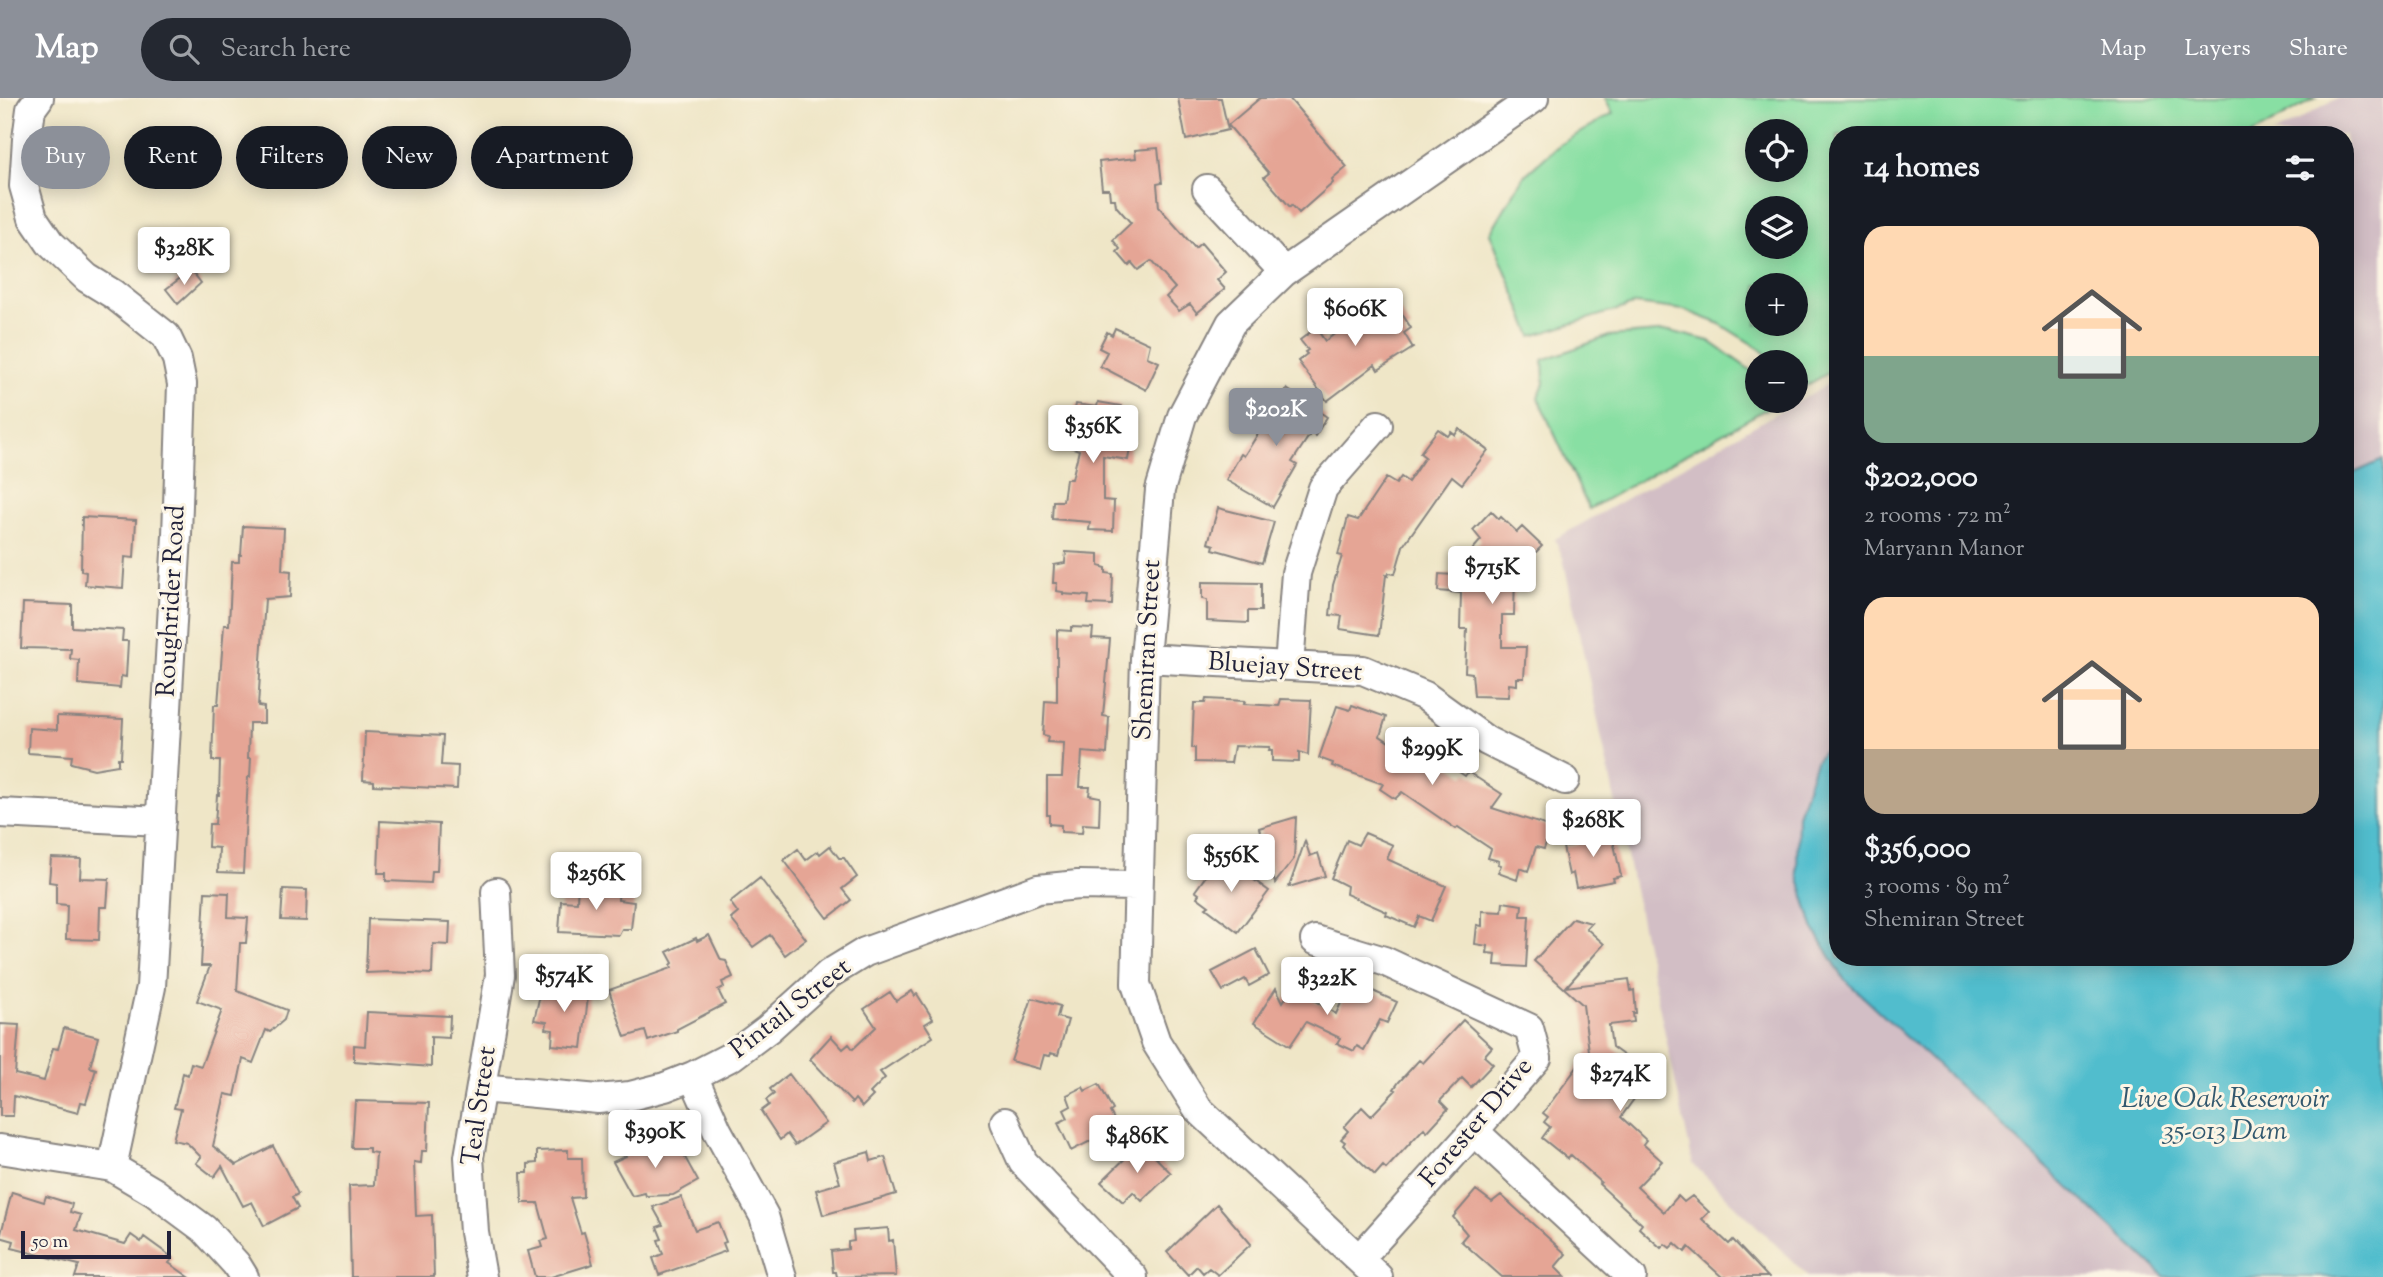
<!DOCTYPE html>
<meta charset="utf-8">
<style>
body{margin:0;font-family:"Sorts Mill Goudy",serif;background:#242831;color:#f1f3f6;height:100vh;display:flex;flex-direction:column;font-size:26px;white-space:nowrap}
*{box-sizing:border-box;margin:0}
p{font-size:23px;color:#9ea1a6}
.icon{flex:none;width:38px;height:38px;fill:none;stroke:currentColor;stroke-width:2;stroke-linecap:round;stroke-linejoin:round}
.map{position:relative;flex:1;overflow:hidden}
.details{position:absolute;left:1829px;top:28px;width:525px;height:840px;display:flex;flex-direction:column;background:#171b24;border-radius:28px;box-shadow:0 4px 18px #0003}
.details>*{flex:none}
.banner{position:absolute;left:21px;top:28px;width:665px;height:63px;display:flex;gap:14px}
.buttons{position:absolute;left:1745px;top:21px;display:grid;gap:14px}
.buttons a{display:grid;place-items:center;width:63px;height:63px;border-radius:50%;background:#171b24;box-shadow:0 4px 18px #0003;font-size:35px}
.scale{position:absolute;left:21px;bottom:18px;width:150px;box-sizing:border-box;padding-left:7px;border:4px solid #22223b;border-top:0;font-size:19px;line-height:24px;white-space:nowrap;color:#22223b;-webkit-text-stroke:5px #fcf5e5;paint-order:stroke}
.price{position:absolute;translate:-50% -60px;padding:0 16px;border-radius:7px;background:#fff;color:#222;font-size:23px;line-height:46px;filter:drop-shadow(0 2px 4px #0008)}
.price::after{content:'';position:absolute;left:50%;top:42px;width:21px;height:16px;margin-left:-10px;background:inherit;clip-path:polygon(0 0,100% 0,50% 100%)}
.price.active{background:#8c9099;color:#fff}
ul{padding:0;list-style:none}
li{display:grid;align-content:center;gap:14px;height:371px;padding:0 35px}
li span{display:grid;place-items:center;height:217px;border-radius:21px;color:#555}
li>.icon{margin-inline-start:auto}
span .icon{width:126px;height:126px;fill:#fffc;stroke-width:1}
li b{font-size:30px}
h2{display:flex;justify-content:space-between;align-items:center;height:84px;padding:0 35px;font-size:30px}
.tag{padding:0 24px;border-radius:32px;background:#171b24;box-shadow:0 4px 18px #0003;font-size:24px;line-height:63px}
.tag.active{background:#8c9099;color:#fff}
header{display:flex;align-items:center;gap:42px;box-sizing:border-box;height:98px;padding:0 35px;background:#8c9099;color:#fff}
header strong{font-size:33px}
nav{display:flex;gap:38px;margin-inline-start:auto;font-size:24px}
.search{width:490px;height:63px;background:#242831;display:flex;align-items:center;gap:18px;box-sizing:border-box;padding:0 24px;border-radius:38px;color:#9ea1a6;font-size:26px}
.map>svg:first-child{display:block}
</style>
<header>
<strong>Map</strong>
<div class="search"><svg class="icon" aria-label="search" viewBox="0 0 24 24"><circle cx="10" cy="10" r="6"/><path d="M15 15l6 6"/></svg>Search here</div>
<nav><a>Map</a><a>Layers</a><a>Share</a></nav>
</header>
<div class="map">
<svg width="2383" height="1179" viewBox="0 0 2383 1179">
<rect width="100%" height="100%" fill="#fcf5e5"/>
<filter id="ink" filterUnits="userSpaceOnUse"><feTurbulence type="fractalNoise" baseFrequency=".0143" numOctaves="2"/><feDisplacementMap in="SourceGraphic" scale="14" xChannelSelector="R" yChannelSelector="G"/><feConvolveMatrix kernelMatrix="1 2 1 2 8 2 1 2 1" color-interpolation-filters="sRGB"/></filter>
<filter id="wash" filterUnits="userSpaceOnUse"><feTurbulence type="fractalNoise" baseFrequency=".00686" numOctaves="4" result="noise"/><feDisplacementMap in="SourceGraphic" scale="28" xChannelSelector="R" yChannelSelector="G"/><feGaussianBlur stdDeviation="1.57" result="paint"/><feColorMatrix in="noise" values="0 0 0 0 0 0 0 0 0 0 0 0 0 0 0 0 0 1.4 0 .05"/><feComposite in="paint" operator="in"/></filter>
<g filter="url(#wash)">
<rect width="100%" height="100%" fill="#efe6c7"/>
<path fill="#d2bec5" d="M2337,0H2383V362L2345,379V37H2272Z
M1837,281V634L1816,663L1798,718L1797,774L1813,829L1844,881L2165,1179H1809L1693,1066L1563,460L1555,441Z"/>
<path fill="#88dfa3" stroke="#55806f" stroke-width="2" fill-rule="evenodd" d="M1605,0H2316L2251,37H1838L1837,270L1802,290L1796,284V264H1775L1760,251L1718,225L1684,212L1636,206L1532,238L1490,135L1524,78L1559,47L1613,15ZM1757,33H1796V72H1757ZM1757,110H1796V149H1757ZM1757,187H1796V226H1757Z
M1670,233L1709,243L1756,276L1757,303L1778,304L1589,411L1538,300L1544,285L1543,262L1609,238Z"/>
<path fill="#51bdcd" stroke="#3a7084" stroke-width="2" d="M2383,362V1179H2165L1844,881L1813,829L1797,774L1798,717L1816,663L1837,634L1838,859H2345V379Z"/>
<g id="blocks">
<path fill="#e5a595" d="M1178,0H1221L1228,32L1186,42Z
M1260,0H1289L1347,69L1332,82L1333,85L1299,115L1292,107L1290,109L1264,79L1269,75L1228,27Z
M1158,50L1162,85L1157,86L1159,109L1195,150L1201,145L1226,174L1217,182L1225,191L1197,215L1190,206L1179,213L1166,199L1175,190L1151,163L1138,172L1132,165L1129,168L1117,154L1120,151L1113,142L1131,125L1116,108L1115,101H1110L1109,91H1102L1099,64L1136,60L1135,52Z
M191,172L201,185L178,206L166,191Z
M1388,202L1396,213L1399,211L1411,230L1404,235L1413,250L1378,272L1375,267L1327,303L1298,263L1307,256L1305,254L1308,252L1300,242L1316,230L1325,243L1345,228L1351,215L1366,205L1371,213Z
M1115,230L1150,246L1147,259L1159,264L1146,292L1100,268L1107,254L1099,250L1107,234L1112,237Z
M1287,291L1327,319L1315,338L1311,335L1292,364L1297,367L1273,409L1226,382L1241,356L1244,358L1270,317L1267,315L1280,297L1282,298Z
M1098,304L1121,308L1119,320L1123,321L1122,329L1133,331L1128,362L1103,358V402L1114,403L1113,433L1089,432L1090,424L1052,421L1053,403H1063L1066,381H1072L1079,352L1067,348L1076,306L1097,309Z
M1438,331L1448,338L1451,334L1455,337L1459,331L1488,352L1462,386L1452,378L1403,448L1395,476L1389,475L1388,478L1386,477L1379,537L1340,531L1342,518L1330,517L1333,487L1342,458L1338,457L1348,419L1358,422L1386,380L1396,386L1401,379L1408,384L1425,359L1420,355Z
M1218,410L1274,424L1262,465L1213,451L1214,447L1208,445Z
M1491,413L1499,421L1501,419L1517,434L1522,429L1542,448L1515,475L1514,517H1502V549H1526L1524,580H1517V587L1509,586L1508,599L1474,598L1472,575L1465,574L1467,531H1460L1461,495L1438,493L1439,476L1503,480L1473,451L1481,442L1473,432Z
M82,419L136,422L134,460L125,459L123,490L85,487L86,474L81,473Z
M243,428L284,430L282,472L291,473L290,499L265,501L258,608L264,609V625H249L248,660H251L250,679H248L243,775L218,774L219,750L208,749L209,726H215L217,697H219L220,663H212L214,607H218L224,527H229L232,464H239V457H241Z
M1066,454L1099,456V468L1106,470V475L1113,476L1112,507L1088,506L1089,498L1063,496V494L1056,493L1057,485H1053L1054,467L1065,465Z
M1202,484L1261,485V513H1248V525L1207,523V502L1202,501Z
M23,505L72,507V529L123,532L122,543H128L126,579L121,578L120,590L78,586L79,562L70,561L71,551L21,550Z
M1071,529L1093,530L1092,540L1110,541L1103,618L1109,619L1107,656L1082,654L1080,689H1090L1089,697L1100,699L1099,727L1083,726L1082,735L1061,734V727L1049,726V717H1047V679H1062L1064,645L1047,644L1048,638L1043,637L1045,603L1057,604V532L1071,533Z
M1206,601L1245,603L1244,606L1279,608L1281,601L1311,602L1308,657L1299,654V664L1272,663V652H1269L1270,649L1234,648L1231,665L1195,664V650H1192L1194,605H1205Z
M1352,607L1386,619L1380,638L1403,653L1411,641L1465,678L1468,674L1502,696L1492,710L1551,729L1544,751L1536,749L1528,773L1520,770L1517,782L1498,775L1501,767L1498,766L1499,763L1488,760L1491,751L1458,729L1456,731L1402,694L1395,701L1380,691L1383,686L1332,668L1333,665L1319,660L1337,608L1350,612Z
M57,618L123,621L121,660H118V667L94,671L71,665L72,658L28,655L29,630L57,632Z
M365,634L443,638L441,667L458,668L457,691L374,687V683L363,682Z
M1296,719L1294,761L1275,785L1259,730Z
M380,723L439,726L437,773H432L431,785L386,783V775H378Z
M1610,728L1621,778L1613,780L1614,783L1576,790L1573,775L1569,777L1563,749L1585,745L1582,734Z
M1365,735L1393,747L1387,761L1446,788L1431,823L1419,818L1414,829L1386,817L1387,814L1346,796L1347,788L1331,780L1347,742L1358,747Z
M1305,743L1310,758L1318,755L1325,778L1289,789Z
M830,748L839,760H844L857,779L842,791L851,802L828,820L784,762L798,751L806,762L818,753L820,756Z
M51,760L81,761L80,780L109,781L107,809H100L99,842L66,841L67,807L56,806V785L49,784Z
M1219,760L1226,765L1228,763L1269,793L1238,834L1206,810L1209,808L1197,799L1199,796L1195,793Z
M760,780L806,841L785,857L770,837L753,849L731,821L738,815L730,804Z
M578,785H600L604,789L619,790L618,802L634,804L631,831H622L619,837L559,834L561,803L577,804Z
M283,791L307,792L306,823L281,822Z
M205,794L229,795L228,819L248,820L246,845H240L237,893L287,912L284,922L270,934L266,932L253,965L243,961L235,998L225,996L213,1048L236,1067L273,1048L298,1096L292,1099L298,1110L264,1128L252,1104L243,1108L222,1068L214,1079L196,1065L201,1059L187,1045L173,1042L181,1011L174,1010L183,975L188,977L191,965L201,968L222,912L197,903L210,868H201Z
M1503,804L1522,807L1521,818H1529L1526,869L1495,867L1496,856L1487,855L1488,848L1475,846L1477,827L1482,828V813L1502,814Z
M1573,820L1591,825L1586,830L1604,846L1566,889L1629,881L1631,893L1634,892L1636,915H1633L1634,924L1609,927L1612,949L1630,962L1627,965L1640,974L1633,984L1642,990L1621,1019L1646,1042L1643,1046L1662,1063L1637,1089L1664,1114L1678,1098L1684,1104L1692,1098L1709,1114L1702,1121L1729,1146L1733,1142L1768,1179H1722L1689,1149L1685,1154L1675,1145L1670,1150L1665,1146L1661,1150L1639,1130L1642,1126L1599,1086L1601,1084L1571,1057L1568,1061L1542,1040L1550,1029L1544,1024L1548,1019L1543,1015L1589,953L1583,907L1534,863Z
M368,821L450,824L449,847L433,846L432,876L390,874L366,875Z
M709,837L721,862L726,863L733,879L722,884L724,889L718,892L725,906L677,931V933L648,943L645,933L625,939L609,892L672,870L671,867L673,865L667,854L696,840L697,843Z
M1256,851L1269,877L1249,888L1245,881L1223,893L1212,874Z
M554,887L589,891L582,950L552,947L553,932L546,931L547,924L534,922L542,889L554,890Z
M1362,888L1397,904L1387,925L1380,922L1364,952L1357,948L1354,953L1337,945L1340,940L1306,924L1290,948L1254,925L1276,890L1283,904L1293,889L1336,916L1346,894L1357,900Z
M912,893L915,898L917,896L933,921L925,926L933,939L880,974L885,980L870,995L873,998L862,1009L855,1001L852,1005L810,961L831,938L843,951L849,946L853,951L876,929L864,911L890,894L896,903Z
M1032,900L1060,908L1057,919L1068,922L1058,957L1051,955L1050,958L1044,957L1040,971L1011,963Z
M367,914L450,918L449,940L431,939V969L354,963V947L365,948Z
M1463,922L1492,949L1484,958L1493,966L1471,989L1462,980L1440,1003L1448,1011L1427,1034L1424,1030L1386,1071L1383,1068L1375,1077L1343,1047L1345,1044L1341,1041L1348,1033L1344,1029L1362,1009L1371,1018L1396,992L1394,991L1399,984L1419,962L1423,965Z
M0,926L19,927L15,976L44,983L53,950L58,951L64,930L98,939L90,969L96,971L86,1005L81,1004L78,1015L14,998L13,1018H0Z
M789,976L826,1025L795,1047L787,1036L780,1042L761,1013L769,1007L766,1002L774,996L770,991Z
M1099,986L1113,1012L1110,1014L1118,1029L1071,1053L1058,1025L1068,1020L1064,1012L1071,1008L1067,997L1083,989L1085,993Z
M355,1003L429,1005L427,1053H422L421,1065L414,1064L416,1118L432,1117L434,1179H351L349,1088L374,1087L376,1055L369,1054V1050H352Z
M649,1038L656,1050L660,1049L662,1053L677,1045L698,1083L673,1097L646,1098L645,1095L632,1098L613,1064L626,1058L623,1053Z
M1141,1045L1171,1075L1142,1103L1133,1094L1123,1104L1101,1084Z
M568,1052V1060H582L583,1099L570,1100L581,1135L584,1134L593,1166L551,1179H535L528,1153L543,1149L541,1143L548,1141L538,1105H522L521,1075H528V1066L537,1065V1053Z
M869,1054L871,1063L885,1059L896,1096L823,1117L816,1092L840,1085L834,1064Z
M1476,1092L1492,1104L1501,1097L1566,1156L1555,1169L1565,1179H1502L1461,1143L1467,1136L1453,1119Z
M12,1094L44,1104L46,1098L72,1106L70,1114L81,1117L76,1132L125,1146L131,1137L141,1144L144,1139L173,1160L169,1165L189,1179H75L79,1167L12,1150L14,1143L0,1139Z
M681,1099L695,1132L718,1124L726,1144L723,1145L726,1153L659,1177L653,1160L663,1156L658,1142L662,1141L657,1129L663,1127L653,1109Z
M1217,1106L1251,1146L1218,1177L1209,1170L1203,1175L1197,1168L1188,1177L1167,1154Z
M888,1130L889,1143L893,1142L896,1178L837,1179L836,1174H833L831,1153L848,1151V1144L854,1143L853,1133Z"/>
</g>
</g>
<g filter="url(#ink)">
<use href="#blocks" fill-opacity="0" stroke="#888481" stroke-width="2"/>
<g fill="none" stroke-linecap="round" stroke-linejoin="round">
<g stroke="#888481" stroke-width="32">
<path id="minor" d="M39,0L31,11L27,41L24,88L33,120L50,145L87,180L113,196L166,238L177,261L182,286L177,437L151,889L112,1069
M1207,91L1284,174
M1145,560L1363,572L1425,598L1487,643L1565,682
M1289,568L1296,475L1323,390L1378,327
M0,715L161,723
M1315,842L1384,863L1529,930L1537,960L1474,1033L1359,1161
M693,978L717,1032L764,1118L782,1179
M481,990L598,1001L630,998L665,989L693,978L732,958L768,931L829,876L865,854L1038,791L1078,787L1137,788
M1005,1024L1023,1064L1133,1179
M1474,1033L1632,1179
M0,1051L112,1069L154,1094L204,1131L236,1166L244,1179
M482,1179L474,1134L469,1059L500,877L496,794
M1378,1179L1198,1011L1156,944L1136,886L1145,560L1160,392L1182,318L1231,225L1284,174L1534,0"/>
</g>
<use href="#minor" stroke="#fff" stroke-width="28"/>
</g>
</g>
<g text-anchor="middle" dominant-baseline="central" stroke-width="6" stroke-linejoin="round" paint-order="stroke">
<g font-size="26" fill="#22223b" stroke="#fcf5e5">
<text transform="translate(172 503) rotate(-87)">Roughrider Road</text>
<text transform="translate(1148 552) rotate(-87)">Shemiran Street</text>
<text transform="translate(1285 570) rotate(4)">Bluejay Street</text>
<text transform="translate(791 911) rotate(-38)">Pintail Street</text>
<text transform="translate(480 1008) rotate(-82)">Teal Street</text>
<text transform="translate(1477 1025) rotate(-50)">Forester Drive</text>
</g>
<g font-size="28" font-style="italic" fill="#32586e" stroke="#fcf5e5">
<text x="2225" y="1002">Live Oak Reservoir<tspan x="2225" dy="32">35-013 Dam</tspan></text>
</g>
</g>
</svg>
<div class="buttons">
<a><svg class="icon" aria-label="locate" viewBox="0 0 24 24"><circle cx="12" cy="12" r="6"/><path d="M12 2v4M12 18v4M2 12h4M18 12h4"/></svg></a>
<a><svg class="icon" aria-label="layers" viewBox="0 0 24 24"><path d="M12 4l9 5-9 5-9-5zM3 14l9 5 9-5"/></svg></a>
<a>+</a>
<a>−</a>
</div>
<div class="scale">50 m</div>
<b class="price" style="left:184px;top:189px">$328K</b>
<b class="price" style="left:1355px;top:250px">$606K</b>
<b class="price active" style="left:1276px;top:350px">$202K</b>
<b class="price" style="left:1093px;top:367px">$356K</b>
<b class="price" style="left:1492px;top:508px">$715K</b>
<b class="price" style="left:1432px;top:689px">$299K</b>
<b class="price" style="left:1593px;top:761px">$268K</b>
<b class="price" style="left:1231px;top:796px">$556K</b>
<b class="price" style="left:596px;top:814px">$256K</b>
<b class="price" style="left:564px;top:916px">$574K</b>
<b class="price" style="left:1327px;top:919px">$322K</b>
<b class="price" style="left:1620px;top:1015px">$274K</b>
<b class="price" style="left:655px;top:1072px">$390K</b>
<b class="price" style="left:1137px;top:1077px">$486K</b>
<div class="banner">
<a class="tag active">Buy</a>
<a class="tag">Rent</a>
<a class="tag">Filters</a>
<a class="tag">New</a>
<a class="tag">Apartment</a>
</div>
<section class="details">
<h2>14 homes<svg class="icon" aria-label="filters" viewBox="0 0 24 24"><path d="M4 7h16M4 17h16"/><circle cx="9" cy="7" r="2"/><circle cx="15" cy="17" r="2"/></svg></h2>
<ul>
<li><span style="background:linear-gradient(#ffd9b3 60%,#7fa58c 0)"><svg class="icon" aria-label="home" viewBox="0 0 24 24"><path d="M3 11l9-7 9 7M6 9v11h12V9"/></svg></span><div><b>$202,000</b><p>2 rooms · 72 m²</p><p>Maryann Manor</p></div></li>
<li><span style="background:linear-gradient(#ffd9b3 70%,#b9a48a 0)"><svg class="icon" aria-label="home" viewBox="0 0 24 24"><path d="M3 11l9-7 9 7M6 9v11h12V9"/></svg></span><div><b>$356,000</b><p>3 rooms · 89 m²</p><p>Shemiran Street</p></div></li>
</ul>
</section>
</div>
